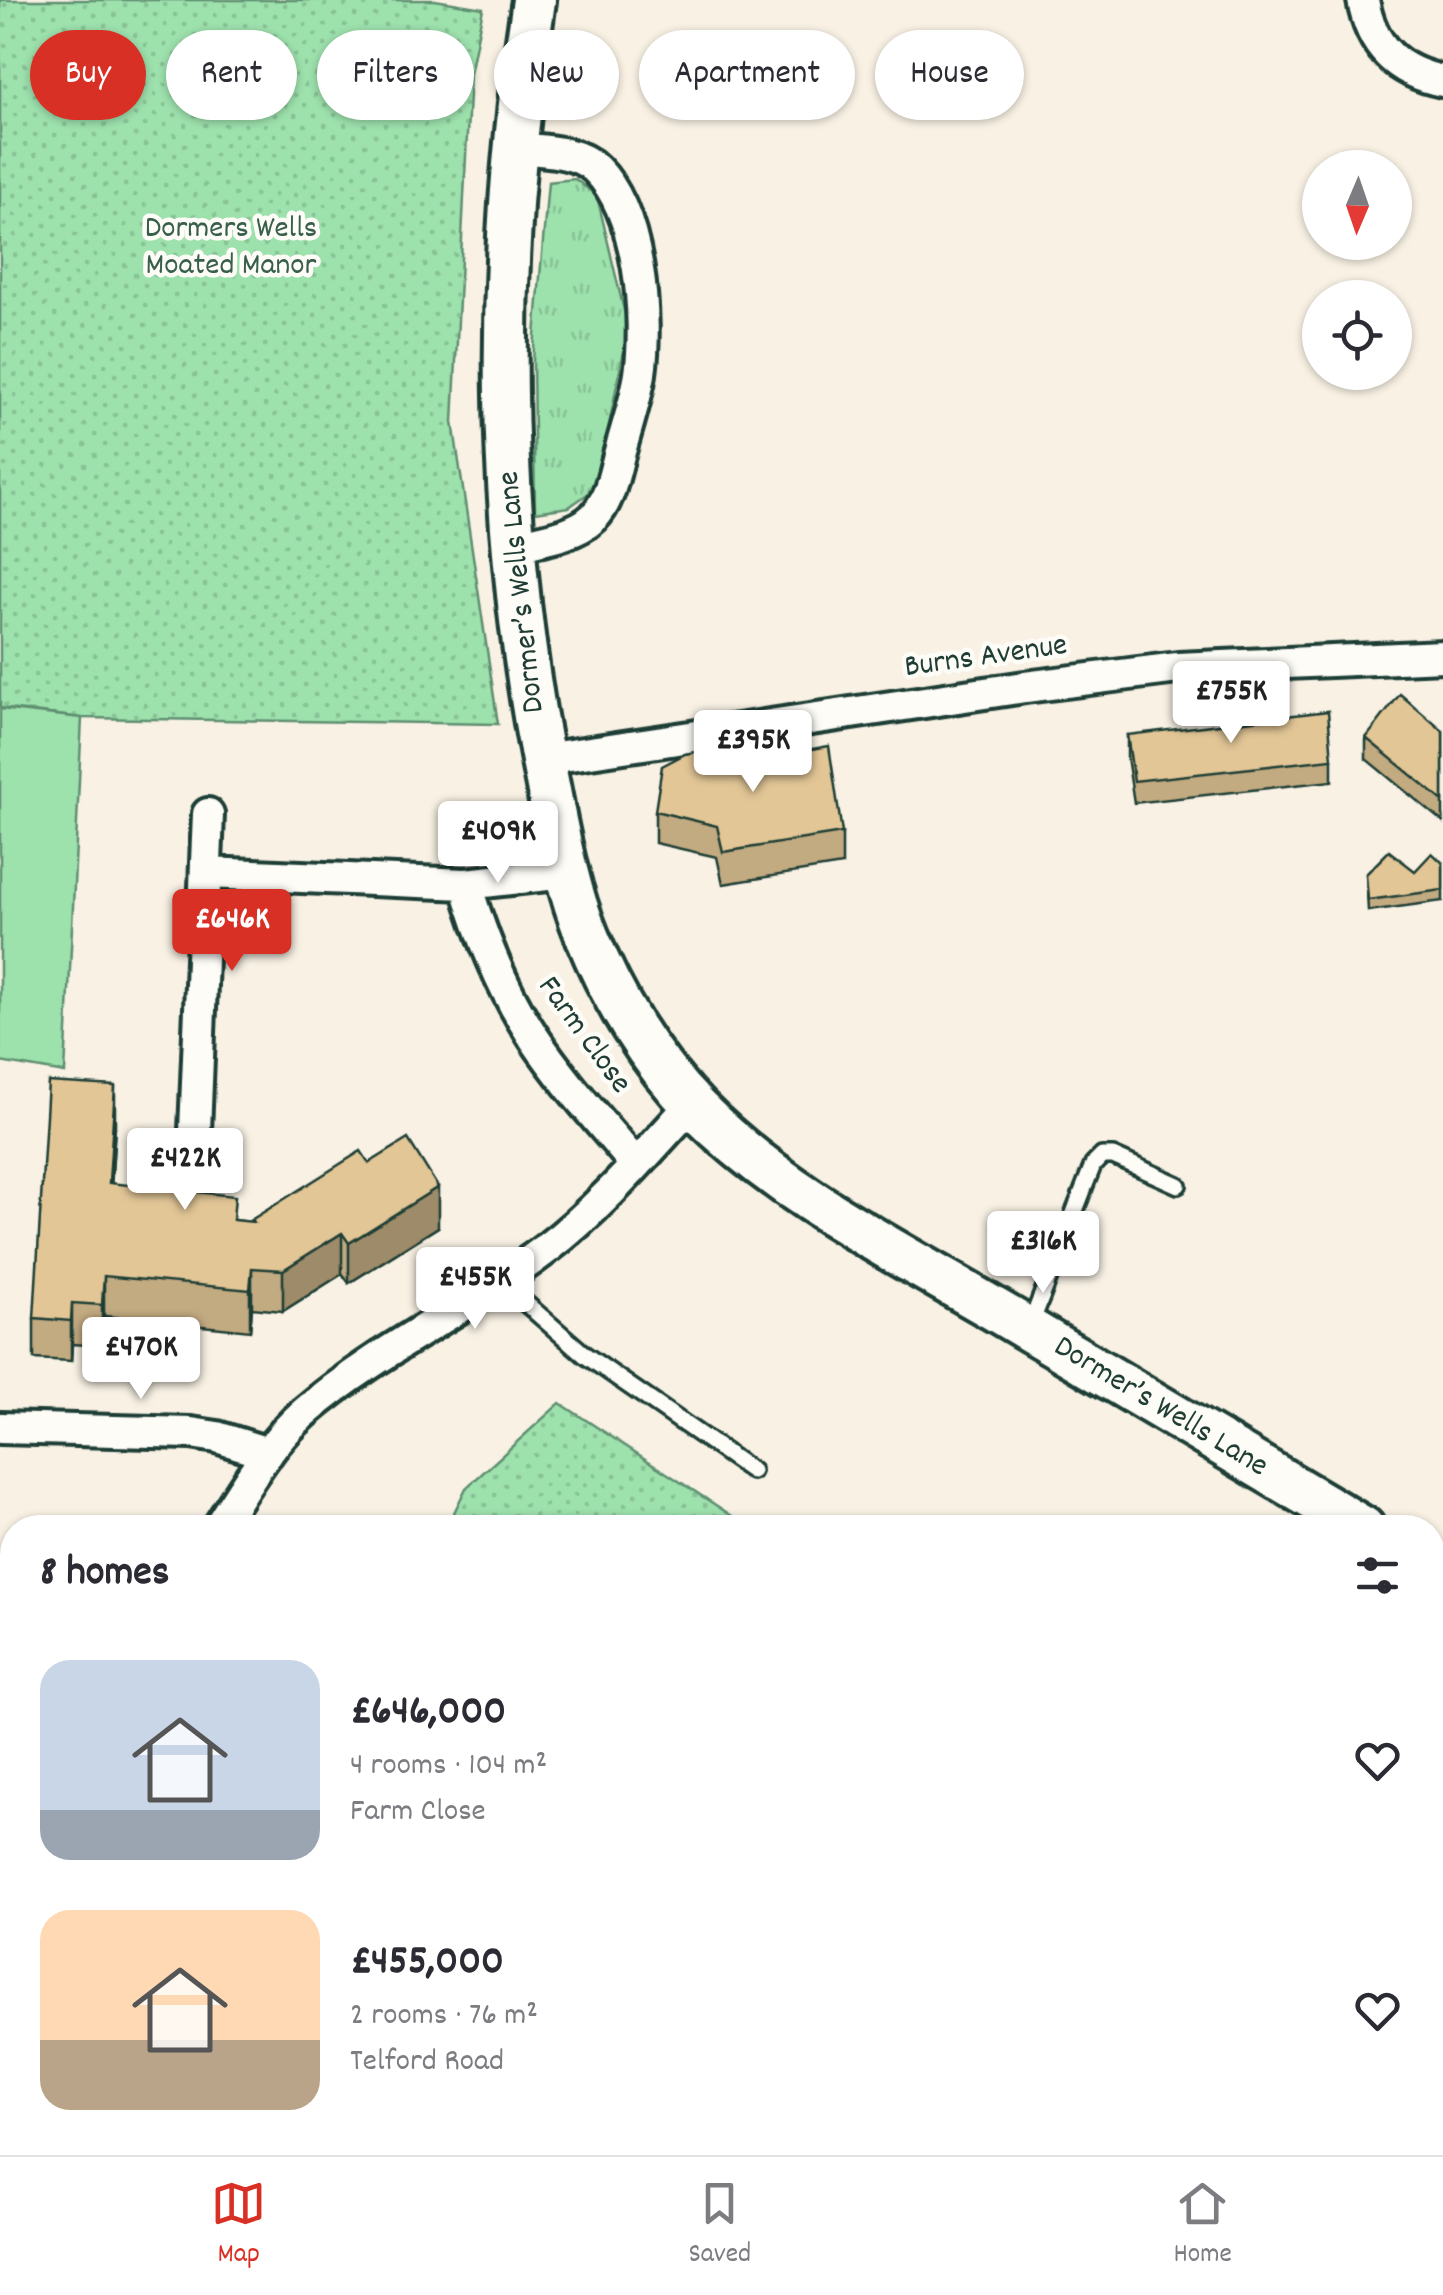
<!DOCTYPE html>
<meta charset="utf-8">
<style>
body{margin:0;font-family:Dekko,sans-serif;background:#f2f2f3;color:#2b2b33;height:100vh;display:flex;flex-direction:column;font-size:38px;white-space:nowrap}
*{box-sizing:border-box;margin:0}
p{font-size:32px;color:#7c7c81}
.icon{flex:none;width:55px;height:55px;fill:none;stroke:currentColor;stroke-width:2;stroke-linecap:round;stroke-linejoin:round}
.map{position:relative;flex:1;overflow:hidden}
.panel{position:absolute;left:0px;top:1515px;width:1445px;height:640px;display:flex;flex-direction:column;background:#fff;border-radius:40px 40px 0 0;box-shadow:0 2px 8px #0004}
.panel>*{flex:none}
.banner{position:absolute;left:30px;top:30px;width:1385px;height:90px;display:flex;gap:20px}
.needle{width:65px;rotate:182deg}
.tools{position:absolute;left:1302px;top:150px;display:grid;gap:20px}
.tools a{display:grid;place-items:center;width:110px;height:110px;border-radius:50%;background:#fff;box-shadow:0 2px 8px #0004;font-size:50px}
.price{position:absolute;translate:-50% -85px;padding:0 22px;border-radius:10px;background:#fff;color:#222;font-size:32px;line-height:65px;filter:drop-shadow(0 2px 5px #0008)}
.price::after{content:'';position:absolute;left:50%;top:60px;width:30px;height:22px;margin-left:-15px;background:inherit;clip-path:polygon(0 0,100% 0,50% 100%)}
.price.active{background:#d93025;color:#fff}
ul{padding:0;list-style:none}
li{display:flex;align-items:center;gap:30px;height:250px;padding:0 40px}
li span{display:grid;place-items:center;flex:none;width:280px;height:200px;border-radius:30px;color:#555}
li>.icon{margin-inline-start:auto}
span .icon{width:120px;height:120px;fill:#fffc;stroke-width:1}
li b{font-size:42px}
h2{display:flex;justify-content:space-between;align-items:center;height:120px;padding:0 40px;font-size:42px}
.pill{padding:0 35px;border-radius:45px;background:#fff;box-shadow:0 2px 8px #0004;font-size:35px;line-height:90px}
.pill.active{background:#d93025;color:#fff}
.tab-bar{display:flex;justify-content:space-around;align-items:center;height:140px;border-top:2px solid #e1e1e2;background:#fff;font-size:28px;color:#7c7c81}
.tab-bar a{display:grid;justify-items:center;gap:5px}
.tab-bar .active{color:#d93025}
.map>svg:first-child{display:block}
</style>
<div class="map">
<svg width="1443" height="2155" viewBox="0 0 1443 2155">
<defs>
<pattern id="grass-tufts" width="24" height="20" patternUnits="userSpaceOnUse" patternTransform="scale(2.5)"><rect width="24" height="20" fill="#9de1ad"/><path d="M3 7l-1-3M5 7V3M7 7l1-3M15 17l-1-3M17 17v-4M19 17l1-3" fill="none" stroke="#87c295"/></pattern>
<pattern id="park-dots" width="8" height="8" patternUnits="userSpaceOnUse" patternTransform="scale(2.5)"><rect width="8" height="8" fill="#9de1ad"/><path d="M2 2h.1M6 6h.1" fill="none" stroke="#87c295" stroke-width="1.8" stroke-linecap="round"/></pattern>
</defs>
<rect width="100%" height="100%" fill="#f8f1e4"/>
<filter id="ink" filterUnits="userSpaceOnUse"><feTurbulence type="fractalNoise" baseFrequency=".01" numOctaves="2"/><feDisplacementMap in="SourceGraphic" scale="20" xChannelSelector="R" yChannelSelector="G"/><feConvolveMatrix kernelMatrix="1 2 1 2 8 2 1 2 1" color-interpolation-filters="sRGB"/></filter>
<g filter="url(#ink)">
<path fill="url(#grass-tufts)" stroke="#5e8f70" stroke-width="2.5" d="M575,179L597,196L625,315V346L596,488L569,507L535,512L533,360L548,182Z"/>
<path fill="url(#park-dots)" stroke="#5e8f70" stroke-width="2.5" d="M0,0H435L483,8L470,74L453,422L498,724L82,718L0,708Z
M560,1403L749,1527H447L466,1488Z
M143,2142L977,2143L970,2155H137Z"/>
<path fill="#9de1ad" stroke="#5e8f70" stroke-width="2.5" d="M0,709L82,718L65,1073L0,1062Z
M315,2142H594L617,2155H308Z
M714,2143H900L893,2155H737Z"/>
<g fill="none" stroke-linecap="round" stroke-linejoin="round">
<g stroke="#1f3d34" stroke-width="22">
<path id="lane" d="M500,1281L585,1355L752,1471
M1030,1326L1085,1185L1093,1165L1102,1156H1113L1178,1185
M0,1649L12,1658"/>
</g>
<g stroke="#1f3d34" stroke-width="38">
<path id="street" d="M1363,0C1371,47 1397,72 1443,81
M515,546C539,540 574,536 593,518C611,500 614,471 621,448C628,423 636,399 640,374C648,317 640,212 596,169C577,150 543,151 517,148
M543,759L1025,687L1178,668L1443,656
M206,873L466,884C482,938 503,991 534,1038C564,1083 602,1124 636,1165
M466,884L565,873
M195,1131L208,814
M0,1428L191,1433L217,1437L268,1453
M218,1528C244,1488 269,1443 305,1412C379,1349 469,1308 546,1249C601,1207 646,1154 692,1104
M0,1945L12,1920"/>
</g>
<g stroke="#1f3d34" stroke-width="50">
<path id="secondary" d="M534,0C494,254 495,523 546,776C557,830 566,885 587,936C612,998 649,1060 696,1108C781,1194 890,1248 994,1309C1117,1381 1240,1454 1363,1528
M1432,1569L1443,1576"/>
</g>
<use href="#lane" stroke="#fdfcf7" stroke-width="15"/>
<use href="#street" stroke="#fdfcf7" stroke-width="30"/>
<use href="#secondary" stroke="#fdfcf7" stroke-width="42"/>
</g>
<path fill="#c2aa81" stroke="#1f3d34" stroke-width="2.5" d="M1443,731V822L1366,759V738Z
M1127,735L1332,759V781L1134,803L1127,757Z
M746,761L842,833V865L723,884L717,857L655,843V811Z
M1443,863V901L1368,911L1366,874L1415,871Z
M115,1126L111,1183L235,1220L251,1222V1220L369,1163L438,1227L349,1283L342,1274L283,1311L252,1308L250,1331L104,1316L102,1346L72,1344L71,1361L34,1359V1318Z"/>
<path fill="#9e8b69" stroke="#1f3d34" stroke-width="2.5" d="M115,1086V1126L109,1224V1183Z
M438,1187V1227L349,1283V1243Z
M342,1233V1274L283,1311V1270Z
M252,1268V1308L250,1331V1290Z
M104,1276V1316L102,1346V1305Z
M72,1303V1344L71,1361V1321Z
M1377,2142H1399L1392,2155H1371Z"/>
<path fill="#e2c696" stroke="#1f3d34" stroke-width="2.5" d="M1400,694L1443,731V801L1366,738Z
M1328,711L1332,759L1134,781L1127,735Z
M741,743L746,761L829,746L842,833L723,852L717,826L655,811L662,766L685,754Z
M1389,851L1415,871L1432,853L1443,863V890L1368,900L1366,874Z
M48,1082L115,1086L109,1183L235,1196L233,1220L253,1222L251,1220L361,1151L369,1163L408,1139L438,1187L349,1243L342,1233L283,1270L252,1268L250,1290L104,1276L102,1305L72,1303L71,1321L34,1318Z
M1174,2142H1377L1371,2155H1168Z"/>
</g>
<g text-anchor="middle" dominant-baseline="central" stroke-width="9" stroke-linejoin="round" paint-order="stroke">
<g font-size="32" fill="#385e4c" stroke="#fdfcf7">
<text x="231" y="230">Dormers Wells<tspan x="231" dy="37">Moated Manor</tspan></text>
</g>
<g font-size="32" fill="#1f3d34" stroke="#fdfcf7">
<text transform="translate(523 592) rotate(-96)">Dormer’s Wells Lane</text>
<text transform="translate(986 658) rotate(-8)">Burns Avenue</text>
<text transform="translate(583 1036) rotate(54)">Farm Close</text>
<text transform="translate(1160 1408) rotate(31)">Dormer’s Wells Lane</text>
</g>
</g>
</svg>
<div class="tools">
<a><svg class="needle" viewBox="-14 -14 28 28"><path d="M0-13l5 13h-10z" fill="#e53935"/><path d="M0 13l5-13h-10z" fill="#7c7c81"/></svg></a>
<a><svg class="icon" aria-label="locate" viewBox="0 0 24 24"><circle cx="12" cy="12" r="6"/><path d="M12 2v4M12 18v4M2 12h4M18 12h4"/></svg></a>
</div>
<b class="price" style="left:1231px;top:746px">£755K</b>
<b class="price" style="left:753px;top:795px">£395K</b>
<b class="price" style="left:498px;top:886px">£409K</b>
<b class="price active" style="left:232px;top:974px">£646K</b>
<b class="price" style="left:185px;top:1213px">£422K</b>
<b class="price" style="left:1043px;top:1296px">£316K</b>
<b class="price" style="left:475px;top:1332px">£455K</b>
<b class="price" style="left:141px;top:1402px">£470K</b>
<div class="banner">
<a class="pill active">Buy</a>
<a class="pill">Rent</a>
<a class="pill">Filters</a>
<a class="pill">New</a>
<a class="pill">Apartment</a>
<a class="pill">House</a>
</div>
<section class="panel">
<h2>8 homes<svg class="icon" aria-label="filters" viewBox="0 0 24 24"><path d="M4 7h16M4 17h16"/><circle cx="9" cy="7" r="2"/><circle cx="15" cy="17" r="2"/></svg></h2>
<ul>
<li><span style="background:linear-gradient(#c9d6e8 75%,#9aa5b1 0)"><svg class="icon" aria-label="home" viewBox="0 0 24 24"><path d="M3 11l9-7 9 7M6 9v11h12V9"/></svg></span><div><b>£646,000</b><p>4 rooms · 104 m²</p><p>Farm Close</p></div><svg class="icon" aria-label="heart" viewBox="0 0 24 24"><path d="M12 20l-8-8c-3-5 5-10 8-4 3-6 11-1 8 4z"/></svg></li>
<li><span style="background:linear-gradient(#ffd9b3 65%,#b9a48a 0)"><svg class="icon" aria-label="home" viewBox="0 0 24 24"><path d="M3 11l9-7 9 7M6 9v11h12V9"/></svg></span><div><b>£455,000</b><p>2 rooms · 76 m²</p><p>Telford Road</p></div><svg class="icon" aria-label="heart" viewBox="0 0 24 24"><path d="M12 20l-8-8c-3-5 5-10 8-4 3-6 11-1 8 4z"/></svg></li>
</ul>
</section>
</div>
<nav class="tab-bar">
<a class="active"><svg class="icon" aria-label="map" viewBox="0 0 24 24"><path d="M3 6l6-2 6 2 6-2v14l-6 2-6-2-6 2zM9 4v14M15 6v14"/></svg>Map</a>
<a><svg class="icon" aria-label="saved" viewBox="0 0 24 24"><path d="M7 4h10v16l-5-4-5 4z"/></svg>Saved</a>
<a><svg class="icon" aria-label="home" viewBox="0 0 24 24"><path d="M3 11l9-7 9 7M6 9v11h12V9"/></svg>Home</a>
</nav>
